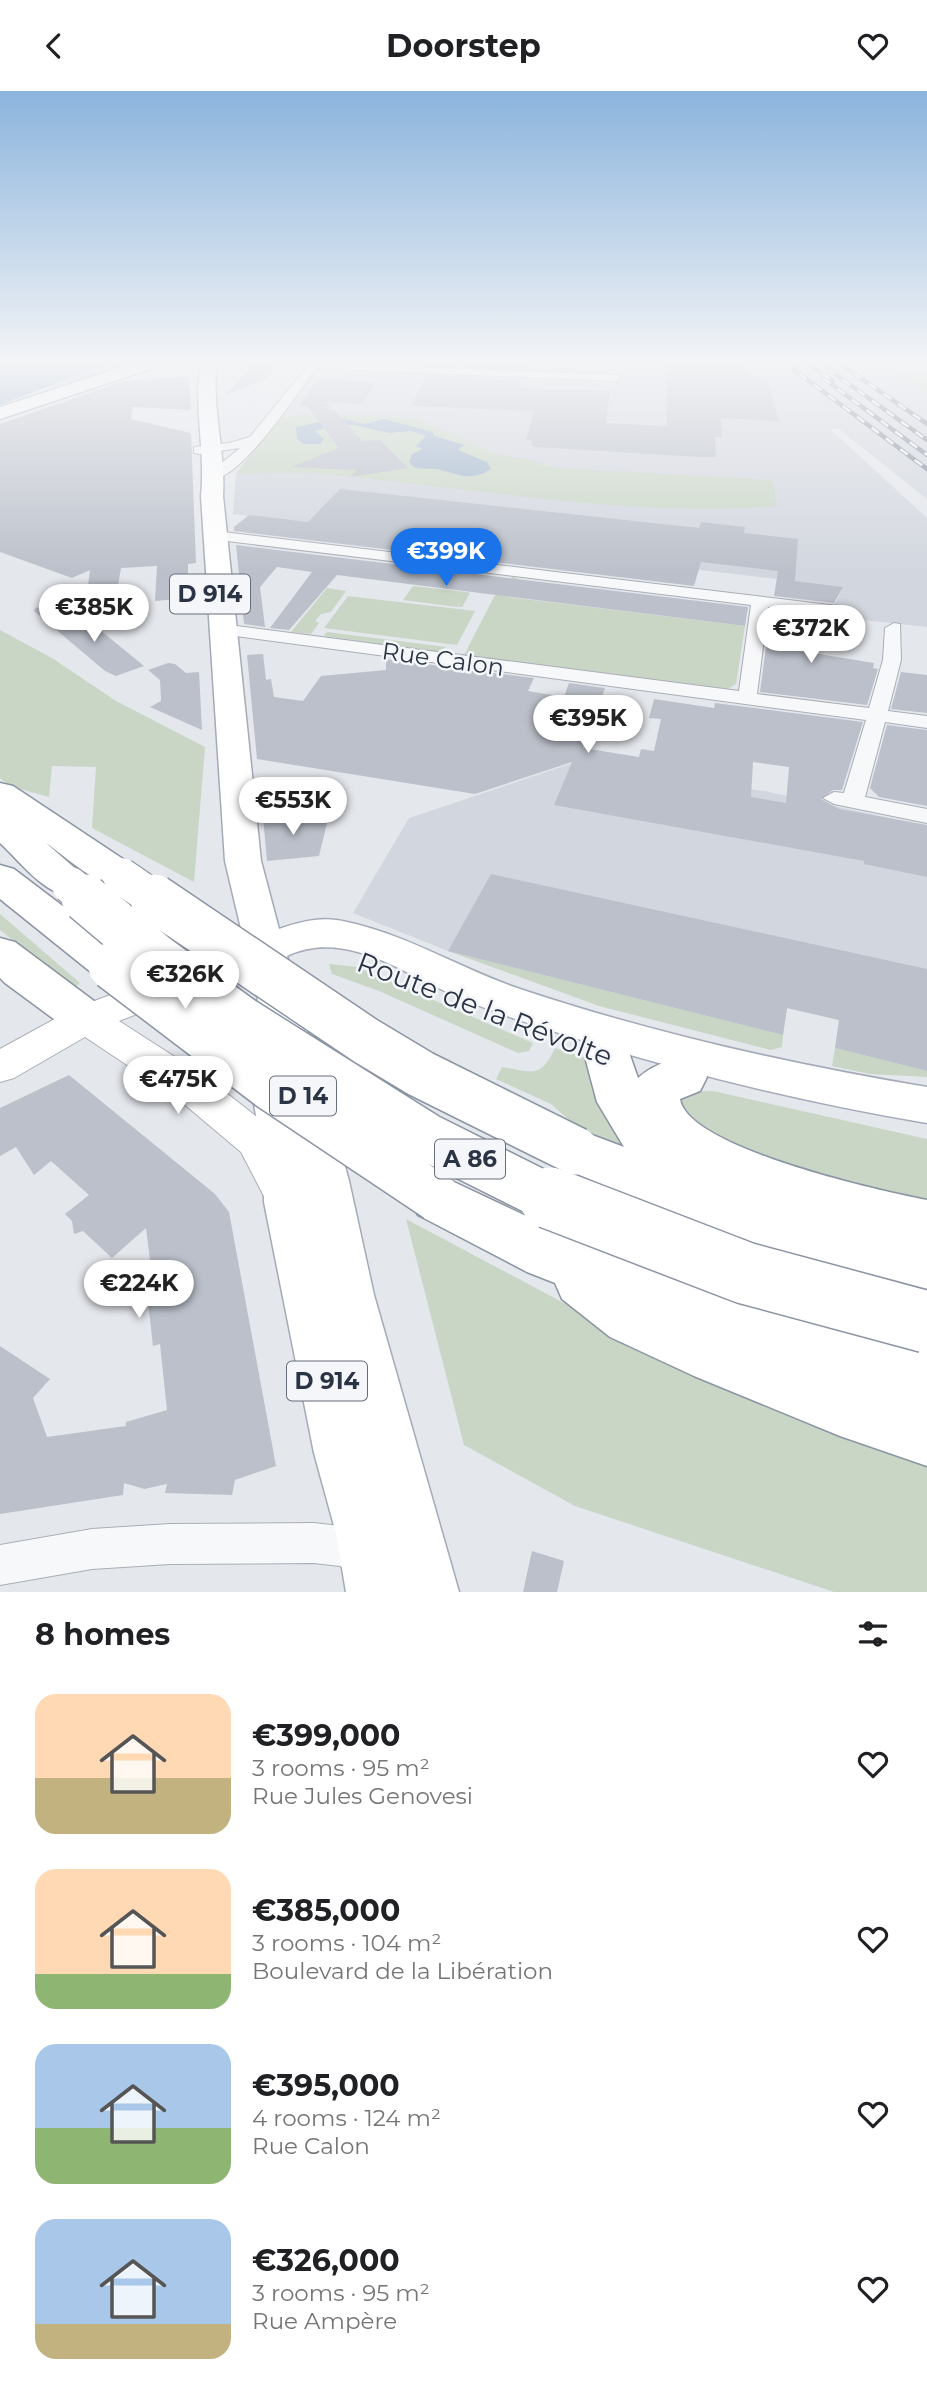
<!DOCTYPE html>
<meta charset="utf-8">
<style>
body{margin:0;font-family:Montserrat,sans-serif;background:#f6f6f6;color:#202124;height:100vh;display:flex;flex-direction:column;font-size:26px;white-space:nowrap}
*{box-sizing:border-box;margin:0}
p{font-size:23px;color:#757577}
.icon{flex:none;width:38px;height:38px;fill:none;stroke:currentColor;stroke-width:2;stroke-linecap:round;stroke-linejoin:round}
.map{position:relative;height:1501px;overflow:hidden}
.details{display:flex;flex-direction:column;background:#fff;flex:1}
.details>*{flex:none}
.price{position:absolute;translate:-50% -60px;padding:0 16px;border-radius:24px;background:#fff;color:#222;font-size:23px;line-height:46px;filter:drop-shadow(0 2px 4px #0008)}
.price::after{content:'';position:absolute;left:50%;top:42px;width:21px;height:16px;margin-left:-10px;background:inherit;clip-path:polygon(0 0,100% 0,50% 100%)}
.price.selected{background:#1a73e8;color:#fff}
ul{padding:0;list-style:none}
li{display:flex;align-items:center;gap:21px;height:175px;padding:0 35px}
li span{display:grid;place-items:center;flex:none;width:196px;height:140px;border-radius:21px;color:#555}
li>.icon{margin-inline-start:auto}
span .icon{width:84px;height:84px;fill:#fffc;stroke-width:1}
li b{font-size:30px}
h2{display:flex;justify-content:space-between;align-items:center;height:84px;padding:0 35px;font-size:30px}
header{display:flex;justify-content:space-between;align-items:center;height:91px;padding:0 35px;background:#fff;font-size:32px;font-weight:700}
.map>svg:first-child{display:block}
</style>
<header><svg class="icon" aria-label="back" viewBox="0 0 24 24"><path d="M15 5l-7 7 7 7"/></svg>Doorstep<svg class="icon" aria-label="heart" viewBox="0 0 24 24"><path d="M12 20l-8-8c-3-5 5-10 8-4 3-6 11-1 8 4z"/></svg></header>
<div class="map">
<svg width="927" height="1501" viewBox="0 0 927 1501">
<rect width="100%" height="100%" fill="#e4e7ec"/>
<path fill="#d2d6de" d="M109,272H140L61,298L48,296Z
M322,272H876L927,301V408L839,338H830L927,427V536L829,525L843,496L233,423L236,383Z
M573,672L764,700L927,735V980L839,929L787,917L783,944L448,860L353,822L409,727Z"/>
<path fill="#c9d6c5" d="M876,272H909L927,282V301Z
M312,322L417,328L496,363L527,368L555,377L773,389L777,415C624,427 472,396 321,383C293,380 264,383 236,383L277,328Z
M512,486L517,487L508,506L745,535L736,593L728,598L464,564L495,504L503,501Z
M413,495L466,501L470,502L462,516H458L461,510L457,516L403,509Z
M327,497L346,500L331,521L321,523L315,530L319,532L311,543L291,541Z
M348,505L475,520L457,554L324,537Z
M0,539L52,567L116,610L205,656L194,791L92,737L96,676L52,675L49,706L10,695L0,687Z
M327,541L446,556L443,561L324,545Z
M0,823L80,892L74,897L0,839Z
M448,860L783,944L782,956L771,959L599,915Z
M329,873L357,876L533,952L529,960L518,962L379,900L332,883Z
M555,957L598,971L684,1075L586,1044L551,1013L496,988L502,976C532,981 541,988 555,957Z
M835,957L927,980V986L870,983L832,975Z
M713,1000L927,1048V1112L843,1095L716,1051L678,1018L680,1001Z
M406,1128L633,1249L927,1365V1501H834L575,1415L464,1354Z"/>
<path fill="#9fb4cc" d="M0,272H109L0,314Z
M339,327L365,333L384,328L433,341L434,345L464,354L458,359L487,371L491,378C469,392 456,382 437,378C429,377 422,379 414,376L409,371L412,363L423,358L416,355L426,345L411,340L389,342L354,334H336L315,340L324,348L320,353H304L297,348L296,336Z"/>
<path fill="#bbc0ca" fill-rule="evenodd" d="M254,272H280L267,287L225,304Z
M435,272H526L525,278L433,274Z
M666,272H744L747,286L767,287L779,330L721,327L722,346H715L716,366H700L536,356L531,354L532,349H526L534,320L411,315L427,284L521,289L519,296L523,297L610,300L606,332L667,335Z
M189,285L191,319L133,316L131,328L191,342L196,472L188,473V507L155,510L157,475L121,477L115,512L85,516L90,479L72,487L0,461V333L124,290Z
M318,289L376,291L363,313L326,311L331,316H322L334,319L362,350L380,349L408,377L350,386L357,379L292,376L339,357L307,315H299Z
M340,398L699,437L701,431L745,436L744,442L798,448L795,490L843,496L834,512L774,505L778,480L701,471L694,495L234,440V436L249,424L308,431Z
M236,454L748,516L745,535L337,484L289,539L270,537L312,481L277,476L260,496L265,536L244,533Z
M36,516L83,536L84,526L144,575L116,585L105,580L34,520Z
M771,519L825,526L800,560L874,572L873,577L878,578L867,614L760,601Z
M263,563L266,589L271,588L274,606L303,610L321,585L386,579V568L534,587L528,600L564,606L569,592L605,597L583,657L639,666L641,658L654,660L661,628L649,627L654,608L714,617L715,612L863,631L842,699H833L821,708L839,718L927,734V786L864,773V770L554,714L572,671L475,703L257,668L247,564ZM753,671L789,676L786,712L751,706Z
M168,572L175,573L186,582L199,581L202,639L150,616L161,610L160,589L148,579Z
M901,581L927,584V622L891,618Z
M887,634L927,639V715L879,706L870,697Z
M263,725L328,728L319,765L267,770Z
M491,783L927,878V980L835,957L839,929L787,917L783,944L448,860Z
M69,984L215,1103L229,1121L276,1375L235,1389L232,1404L165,1402L167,1393L144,1398L124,1392L123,1404L0,1423V1255L50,1288L33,1307L47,1346L126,1335V1331L167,1319L160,1253L153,1255L147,1202L154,1201L146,1137L112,1167L83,1140L74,1143L72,1130L65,1123L89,1104L51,1070L34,1084L16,1056L0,1065V1017Z
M532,1460L564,1470L557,1501H523Z"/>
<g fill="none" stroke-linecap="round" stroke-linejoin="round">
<g stroke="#a9aeb7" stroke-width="2">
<path id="minor" d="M310,272L615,284L621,287L615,290L316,277C299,300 238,394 209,388V382L240,357L199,363L194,362V356L229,352L250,346Z
M215,440L838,515L840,519L832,524L768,516L757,603L869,617L883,569L885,537L894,532L900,533L901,569L888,620L927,625V637L885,631L865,706L927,718V732L834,713L823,707L834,701L844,702L866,629L221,543L212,538L221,533L739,600L751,514L210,448L207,445Z
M314,1432L340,1435L381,1452L387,1466L381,1480L367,1486L340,1475L314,1472L170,1473L92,1478L0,1494V1454L92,1438L170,1433Z"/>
</g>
<g stroke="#a9aeb7" stroke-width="2">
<path id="secondary" d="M254,850L267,854L272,863L267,872L119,930L206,986L271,1037L304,1098L297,1111L282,1117L267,1111L241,1061L178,1008L85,946L14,987L0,991V958L73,918Z"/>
</g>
<g stroke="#a3abb8" stroke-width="3">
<path id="primary" d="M134,272H158L156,276L0,328V316Z
M201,272H217C211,316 226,361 223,405L261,770L279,838C302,830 324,825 347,831C408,844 461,878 520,898C652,942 789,973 927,996V1032C810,1012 695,985 581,949C537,935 493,922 451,903C400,880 343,838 287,865L349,1090L374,1204L459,1501H346L336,1442L314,1362L264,1111L263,1063L249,986L255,974L272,969L225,770L201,405C206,361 193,316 201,272Z"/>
</g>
<g stroke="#8b94a3" stroke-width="3">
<path id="motorway" d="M0,692L13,695L135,776L141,785L135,794C103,803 72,770 46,752L84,785L90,794L84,803C50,813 24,774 0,752Z
M0,774L14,778L127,864L134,875L127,886L112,891L97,886L0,808Z
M0,847L15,851L102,916L109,928L102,940L86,945L70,940L5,892L0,887Z
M609,947L626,953L638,987C656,971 678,965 700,972L707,986L700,1000L680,1008C687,1057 881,1100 927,1109V1201C799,1174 678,1126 558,1075L550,1060L558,1045L576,1038L624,1056L597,1011L585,966L592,953Z
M437,1083L564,1143L692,1189L927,1252V1375L840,1345L694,1285L610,1246L562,1208L555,1192L527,1181L418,1124L410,1107L418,1090Z"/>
</g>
<use href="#minor" fill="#f7f8fa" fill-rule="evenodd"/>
<use href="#secondary" fill="#fff" fill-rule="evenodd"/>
<use href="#primary" fill="#fff" fill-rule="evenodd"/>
<use href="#motorway" fill="#fff" fill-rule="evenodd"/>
<g stroke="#7d8696" stroke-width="4.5">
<path id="rail" d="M785,272L927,378
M807,272L833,290
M839,272L927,333
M828,278L927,349
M823,287L927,364"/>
</g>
<use href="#rail" stroke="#f4f6f9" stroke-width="2.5" stroke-dasharray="9" stroke-linecap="butt"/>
<g stroke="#8b94a3" stroke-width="38" stroke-linecap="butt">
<path id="motorway-bridge-far2" d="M121,785L156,809
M70,794L87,809"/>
</g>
<g stroke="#8b94a3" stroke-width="50" stroke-linecap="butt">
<path id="motorway-bridge-far1" d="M85,807L155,866L243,930L427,1046L553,1109
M154,807L366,950L421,983L576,1060
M112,875L271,996L437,1107"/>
</g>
<g stroke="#8b94a3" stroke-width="64" stroke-linecap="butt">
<path id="motorway-bridge" d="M550,1107L745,1182L927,1231"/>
</g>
<use href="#motorway-bridge-far2" stroke="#fff" stroke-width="36"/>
<use href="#motorway-bridge-far1" stroke="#fff" stroke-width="47"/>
<use href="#motorway-bridge" stroke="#fff" stroke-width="61"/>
</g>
<linearGradient id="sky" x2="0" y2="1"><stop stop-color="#8bb4dd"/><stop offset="0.56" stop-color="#f3f4f6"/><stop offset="1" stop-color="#f3f4f6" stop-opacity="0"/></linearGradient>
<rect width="927" height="482" fill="url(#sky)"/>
<g text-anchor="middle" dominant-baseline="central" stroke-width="5" stroke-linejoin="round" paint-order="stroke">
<g fill="#f4f6f9" stroke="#676e7b" stroke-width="2">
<rect x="170" y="483.5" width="80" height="39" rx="5"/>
<rect x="270" y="985.5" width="66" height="39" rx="5"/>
<rect x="435" y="1048.5" width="70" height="39" rx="5"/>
<rect x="287" y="1270.5" width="80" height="39" rx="5"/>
</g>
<g font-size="23" font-weight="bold" fill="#2b3445">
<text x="210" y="503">D 914</text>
<text x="303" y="1005">D 14</text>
<text x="470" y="1068">A 86</text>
<text x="327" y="1290">D 914</text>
</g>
<g font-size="24" fill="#2b3445" stroke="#f4f6f9">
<text transform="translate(443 568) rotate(8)">Rue Calon</text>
</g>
<g font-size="28" fill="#2b3445" stroke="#f4f6f9">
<text transform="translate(485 918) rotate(21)">Route de la Révolte</text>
</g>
</g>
</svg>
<b class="price selected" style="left:446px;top:497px">€399K</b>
<b class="price" style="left:94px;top:553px">€385K</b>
<b class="price" style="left:811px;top:574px">€372K</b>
<b class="price" style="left:588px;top:664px">€395K</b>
<b class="price" style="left:293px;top:746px">€553K</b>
<b class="price" style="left:185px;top:920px">€326K</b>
<b class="price" style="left:178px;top:1025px">€475K</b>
<b class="price" style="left:139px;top:1229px">€224K</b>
</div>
<section class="details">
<h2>8 homes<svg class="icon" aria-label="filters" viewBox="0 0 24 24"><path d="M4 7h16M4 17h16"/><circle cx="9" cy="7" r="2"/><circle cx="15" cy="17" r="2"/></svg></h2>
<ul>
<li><span style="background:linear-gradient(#ffd9b3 60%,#c2b280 0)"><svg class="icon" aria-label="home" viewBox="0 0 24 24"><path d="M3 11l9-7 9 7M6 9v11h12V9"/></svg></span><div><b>€399,000</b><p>3 rooms · 95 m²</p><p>Rue Jules Genovesi</p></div><svg class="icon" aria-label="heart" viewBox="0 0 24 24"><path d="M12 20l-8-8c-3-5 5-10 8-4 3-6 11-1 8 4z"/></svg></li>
<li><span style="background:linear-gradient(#ffd9b3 75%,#8fb573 0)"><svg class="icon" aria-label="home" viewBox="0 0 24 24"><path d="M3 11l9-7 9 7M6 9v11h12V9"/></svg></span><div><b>€385,000</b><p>3 rooms · 104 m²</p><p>Boulevard de la Libération</p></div><svg class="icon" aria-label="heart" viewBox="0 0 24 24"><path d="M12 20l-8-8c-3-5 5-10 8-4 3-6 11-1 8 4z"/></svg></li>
<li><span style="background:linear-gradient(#a9c7e8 60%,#8fb573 0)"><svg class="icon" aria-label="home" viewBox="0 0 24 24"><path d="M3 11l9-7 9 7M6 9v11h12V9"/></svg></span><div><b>€395,000</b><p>4 rooms · 124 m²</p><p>Rue Calon</p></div><svg class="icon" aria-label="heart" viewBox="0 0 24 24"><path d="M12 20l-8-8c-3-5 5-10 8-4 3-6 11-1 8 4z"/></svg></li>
<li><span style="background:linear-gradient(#a9c7e8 75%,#c2b280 0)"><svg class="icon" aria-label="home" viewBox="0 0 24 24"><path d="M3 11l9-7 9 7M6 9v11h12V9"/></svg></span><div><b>€326,000</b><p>3 rooms · 95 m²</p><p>Rue Ampère</p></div><svg class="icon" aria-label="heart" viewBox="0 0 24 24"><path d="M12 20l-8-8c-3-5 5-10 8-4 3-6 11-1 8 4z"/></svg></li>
</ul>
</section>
